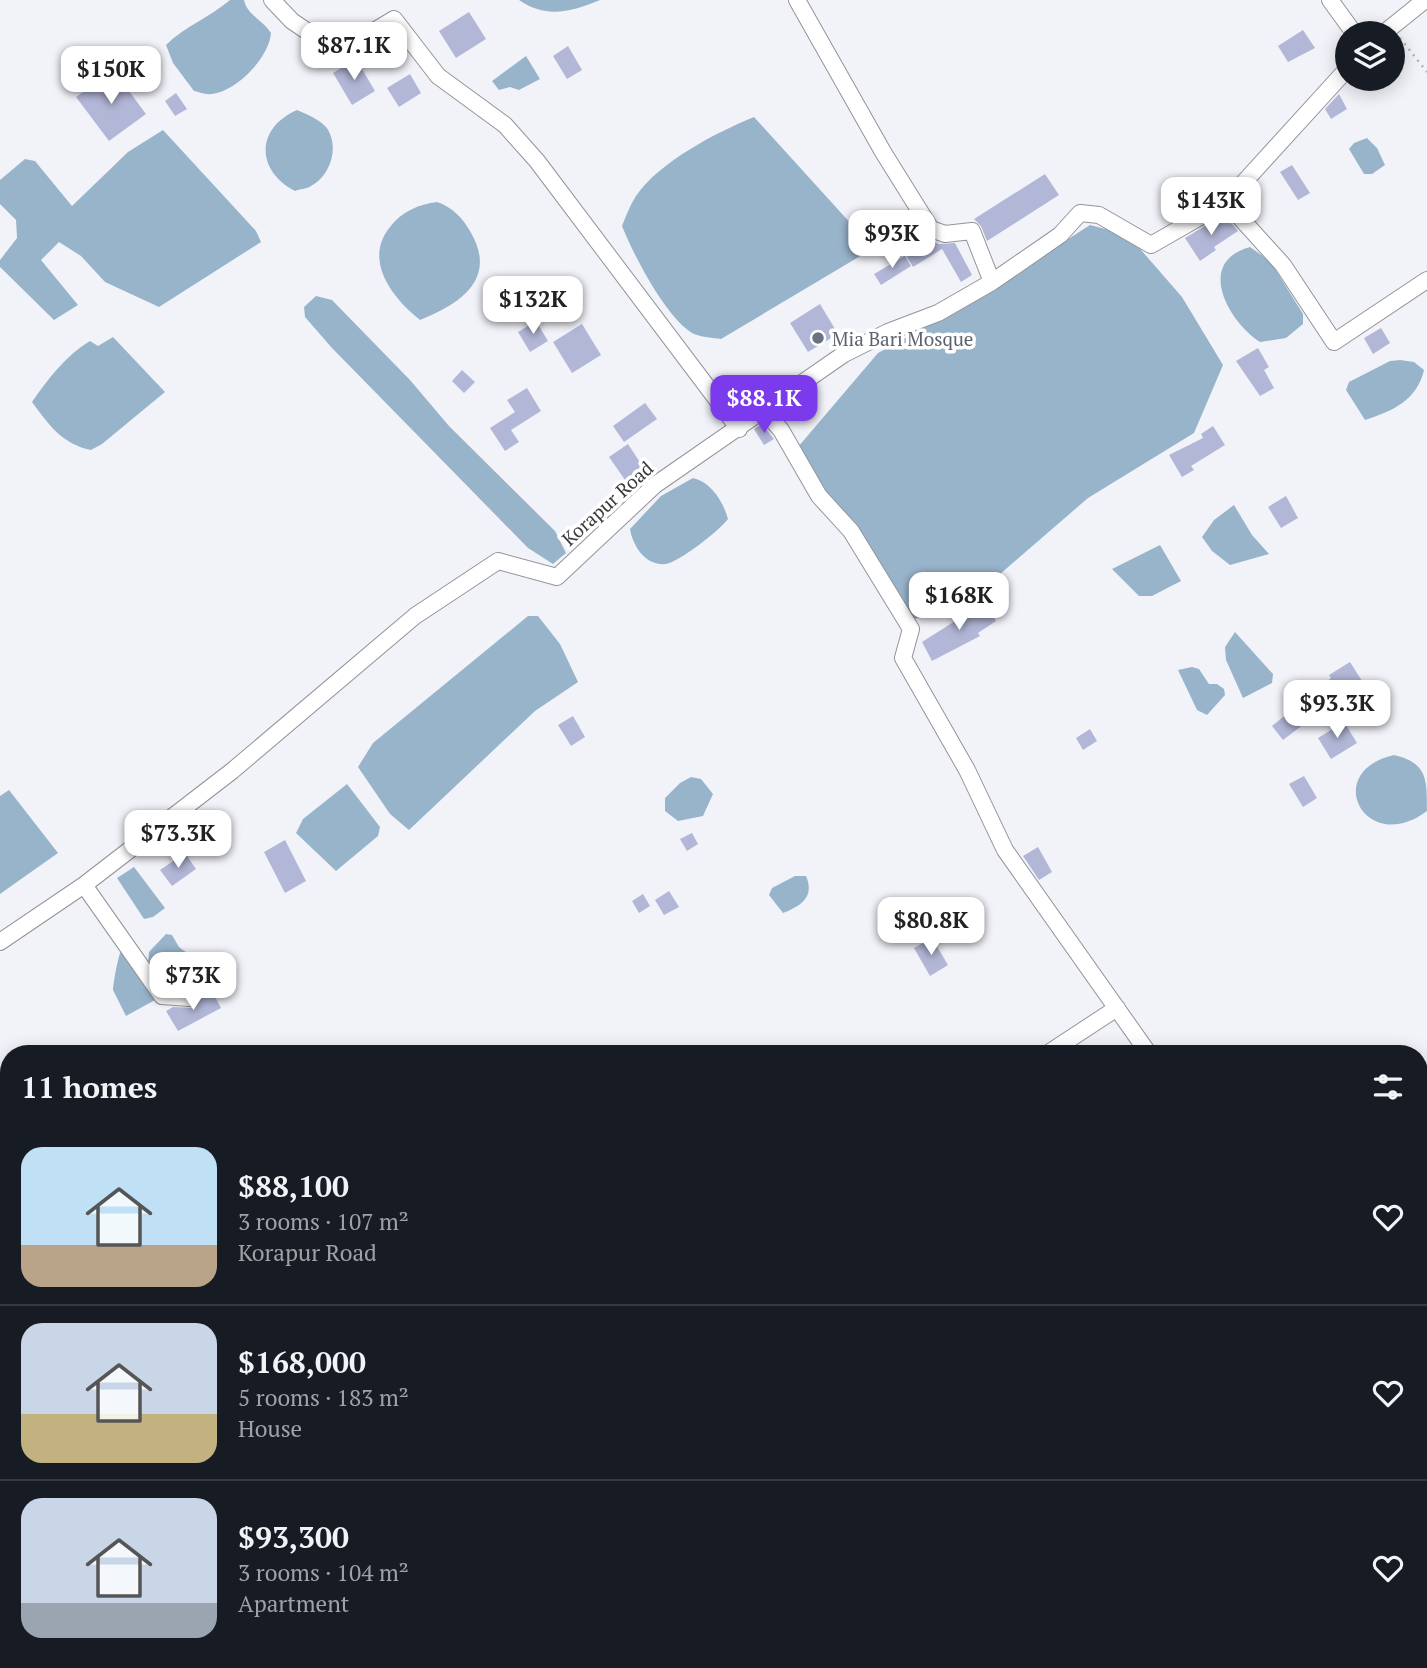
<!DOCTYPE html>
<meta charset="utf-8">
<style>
body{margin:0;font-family:"PT Serif",serif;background:#242831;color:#f1f3f6;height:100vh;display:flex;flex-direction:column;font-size:26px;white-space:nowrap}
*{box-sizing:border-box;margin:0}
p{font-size:23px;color:#9ea1a6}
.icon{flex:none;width:38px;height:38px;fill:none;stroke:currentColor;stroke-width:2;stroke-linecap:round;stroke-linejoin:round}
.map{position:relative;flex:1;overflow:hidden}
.drawer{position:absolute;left:0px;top:1045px;width:1428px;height:625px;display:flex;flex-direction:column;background:#171b24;border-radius:28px 28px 0 0;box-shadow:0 4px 18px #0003}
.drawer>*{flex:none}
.controls{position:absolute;left:1335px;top:21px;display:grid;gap:14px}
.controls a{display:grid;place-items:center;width:70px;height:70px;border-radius:50%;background:#171b24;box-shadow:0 4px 18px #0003;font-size:35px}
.price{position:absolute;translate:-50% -60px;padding:0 16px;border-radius:14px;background:#fff;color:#222;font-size:23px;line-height:46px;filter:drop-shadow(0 2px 4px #0008)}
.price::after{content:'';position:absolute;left:50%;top:42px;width:21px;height:16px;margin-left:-10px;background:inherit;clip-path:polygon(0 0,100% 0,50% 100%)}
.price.selected{background:#7c3aed;color:#fff}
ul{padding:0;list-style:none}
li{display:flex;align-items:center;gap:21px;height:175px;padding:0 21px}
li+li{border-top:2px solid #363941}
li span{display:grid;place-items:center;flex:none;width:196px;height:140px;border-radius:21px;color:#555}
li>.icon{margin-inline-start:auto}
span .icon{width:84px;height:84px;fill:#fffc;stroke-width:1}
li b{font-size:30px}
h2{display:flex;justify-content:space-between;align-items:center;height:84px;padding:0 21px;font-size:30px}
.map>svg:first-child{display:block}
</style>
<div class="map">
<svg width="1427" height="1668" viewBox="0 0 1427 1668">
<rect width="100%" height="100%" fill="#f2f3f9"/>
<path fill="#98b4cb" d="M230,0H244C247,15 263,20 271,33C269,58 236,92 211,94C206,95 199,92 194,91L173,63L166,45C184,27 210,17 230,0Z
M519,0H600C570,12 547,19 519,0Z
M526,56L540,79L519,90L510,87L499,90L492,81Z
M297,110C306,114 319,119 326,127C340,145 331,176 311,186C307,189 300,189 295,191C255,170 256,128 297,110Z
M754,117L863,237L862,255L721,339C713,338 702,337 694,334C667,320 633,254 622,226C626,216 630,205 636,196C659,162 717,132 754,117Z
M163,130L256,231L261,242L159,307L105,282L81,256L59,242L41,260L78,305L54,320L0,267V260L17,238L16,220L0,204V180L25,159L35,161L72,206L128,152Z
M1367,138L1377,148L1385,165L1372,174H1364L1349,149L1354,143Z
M437,202C452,207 462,217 470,231C498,278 462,303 420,320C392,298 363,260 390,227C401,212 419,204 437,202Z
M1090,225L1128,235L1182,297L1223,365L1194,433L1088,498L964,605L914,619C879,559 833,507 798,447L878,353L969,303Z
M1250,247L1270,261L1303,314V324L1286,338L1260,342C1228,321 1195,262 1250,247Z
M316,296L332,300L410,380L449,426L555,531L566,553L553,564L528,548L332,348L305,317L304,307Z
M113,337L165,392L102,444L91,450C62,444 49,425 32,402C48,379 66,355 90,341L98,346Z
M1400,360L1414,362L1424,370C1417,400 1393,411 1365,420L1346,390L1349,382L1390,361Z
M693,478C711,482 723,501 728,519C720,530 679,562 666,564C645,566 633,546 630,529L661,496Z
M1234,505L1252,535L1269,554L1230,565L1212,551L1202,537L1214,520Z
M1160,545L1181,581L1152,596H1139L1112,569Z
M528,616H538L560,644L578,682L535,711L409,830L390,814L358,767L373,743Z
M1235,632L1273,674L1272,683L1243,698L1226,660L1225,647Z
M1192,667L1199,669L1209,684H1217L1224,689L1225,695L1207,715L1197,710L1178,670Z
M1394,755C1427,763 1427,778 1427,811C1366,857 1320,772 1394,755Z
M691,777L701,779L713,794L703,816L678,821L665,811V798L680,783Z
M347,784L380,827L378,836L336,871L296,833L303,819Z
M9,790L58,853L0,894V796Z
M134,867L165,908L153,917L144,919L117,878Z
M795,876H806C815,897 801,906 783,913L769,895L772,888Z
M166,934L172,935L179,947L191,956V962L166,979L158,977L148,965L149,952Z
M121,951L155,1000L126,1016L113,990C113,985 118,956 121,951Z"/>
<path fill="#b2b7d7" d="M469,12L486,39L456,58L439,31Z
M1303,30L1315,48L1288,62L1278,46Z
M568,46L582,70L567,79L553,56Z
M356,59L375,91L352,105L333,73Z
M114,71L146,114L109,141L76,97Z
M410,74L421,93L399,107L387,88Z
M176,93L187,109L175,116L165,101Z
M1339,94L1347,109L1331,119L1325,109Z
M1292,165L1310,193L1298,200L1280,172Z
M1045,174L1059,195L987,241L981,226L974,219Z
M1224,215L1238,231L1214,247L1216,250L1200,261L1185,238Z
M932,241L939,244L955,243L972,275L961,282L942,249L913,267L907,257Z
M905,256L911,266L881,285L874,274Z
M820,304L838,334L808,352L790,323Z
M536,321L548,341L530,352L518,332Z
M582,324L601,355L572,373L553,342Z
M1381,328L1390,343L1373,354L1364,338Z
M1258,348L1269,367L1264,370L1274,388L1260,396L1236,361Z
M462,370L475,382L464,393L452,381Z
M527,388L541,411L511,430L519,442L505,451L490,428L515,412L507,400Z
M645,403L657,419L624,442L613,426Z
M762,424L774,439L764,445L754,429Z
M1213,426L1225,445L1191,466L1194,470L1182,477L1169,455L1203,438L1201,434Z
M628,444L649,476L632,490L609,457Z
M1286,496L1298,518L1281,528L1268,507Z
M985,602L996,621L978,633L980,636L932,661L922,642Z
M1350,662L1369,692L1357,700L1350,689L1283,740L1272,726L1331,678L1329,675Z
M573,716L585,737L571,746L558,725Z
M1344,722L1357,743L1331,759L1318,738Z
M1090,729L1097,741L1083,750L1076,738Z
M1304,776L1317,798L1303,807L1289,784Z
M692,833L698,844L687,851L680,839Z
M285,840L306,881L285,893L264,852Z
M1038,847L1052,872L1039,880L1023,856Z
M185,853L196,869L172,886L160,870Z
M669,891L679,907L664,915L655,900Z
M643,894L650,906L639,913L632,901Z
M932,938L948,965L930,976L914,948Z
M213,993L221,1008L178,1031L166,1011L173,1007L194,1008L200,999Z"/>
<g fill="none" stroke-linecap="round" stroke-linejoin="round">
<g stroke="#93949a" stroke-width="18">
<path id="minor" d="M272,0L292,21L330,47L359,40L394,19L438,76L505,125L537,161L739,429
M797,0L883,152L931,229L945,234L972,231L992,282
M1330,0L1354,33
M1384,33L1425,0
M1226,202L1283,265L1334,342L1427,280
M765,412L781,430L819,496L851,531L911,629L903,658L967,770L1005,850L1149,1054
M84,885L162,996L190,998
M0,942L84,885L232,771L415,616L498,561L557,577L655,485L844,354L888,332L938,313L992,282L1060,235L1080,213L1099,215L1151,245L1226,202L1348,68
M1047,1054L1117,1008
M0,1147L9,1167
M1419,1383L1427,1381"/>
</g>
<path stroke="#b0b0b5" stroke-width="2.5" stroke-dasharray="2 5" stroke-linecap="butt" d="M1400,38L1427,72"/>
<use href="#minor" stroke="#fff" stroke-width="16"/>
</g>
<circle fill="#6b7280" stroke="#fff" stroke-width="2.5" cx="818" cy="338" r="7"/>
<g text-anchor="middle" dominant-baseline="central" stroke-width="7" stroke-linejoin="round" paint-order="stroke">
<g font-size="19" fill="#5b616d" stroke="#fff" text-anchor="start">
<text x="832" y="338">Mia Bari Mosque</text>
</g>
<g font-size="19" fill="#3b3b3e" stroke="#fff">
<text transform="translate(607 503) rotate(-42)">Korapur Road</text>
</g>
</g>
</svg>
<div class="controls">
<a><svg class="icon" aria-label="layers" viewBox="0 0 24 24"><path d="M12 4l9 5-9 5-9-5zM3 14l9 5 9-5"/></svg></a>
</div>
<b class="price" style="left:354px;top:82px">$87.1K</b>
<b class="price" style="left:111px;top:106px">$150K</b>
<b class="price" style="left:1211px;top:237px">$143K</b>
<b class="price" style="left:892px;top:270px">$93K</b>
<b class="price" style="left:533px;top:336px">$132K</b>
<b class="price selected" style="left:764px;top:435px">$88.1K</b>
<b class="price" style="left:959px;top:632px">$168K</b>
<b class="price" style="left:1337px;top:740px">$93.3K</b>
<b class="price" style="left:178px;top:870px">$73.3K</b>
<b class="price" style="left:931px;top:957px">$80.8K</b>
<b class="price" style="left:193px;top:1012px">$73K</b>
<section class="drawer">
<h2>11 homes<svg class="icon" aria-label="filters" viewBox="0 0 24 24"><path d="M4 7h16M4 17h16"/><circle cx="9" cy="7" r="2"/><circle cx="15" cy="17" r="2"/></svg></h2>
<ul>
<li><span style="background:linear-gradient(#bfe0f5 70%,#b9a48a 0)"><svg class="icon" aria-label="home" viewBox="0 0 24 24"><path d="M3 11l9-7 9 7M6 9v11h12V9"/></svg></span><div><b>$88,100</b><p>3 rooms · 107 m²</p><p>Korapur Road</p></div><svg class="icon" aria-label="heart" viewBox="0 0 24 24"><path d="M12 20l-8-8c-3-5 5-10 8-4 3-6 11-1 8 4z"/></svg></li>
<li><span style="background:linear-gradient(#c9d6e8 65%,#c2b280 0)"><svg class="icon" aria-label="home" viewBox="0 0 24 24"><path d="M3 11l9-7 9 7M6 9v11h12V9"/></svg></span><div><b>$168,000</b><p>5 rooms · 183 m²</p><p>House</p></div><svg class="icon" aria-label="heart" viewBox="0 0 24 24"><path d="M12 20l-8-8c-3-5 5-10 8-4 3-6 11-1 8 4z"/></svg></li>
<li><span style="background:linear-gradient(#c9d6e8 75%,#9aa5b1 0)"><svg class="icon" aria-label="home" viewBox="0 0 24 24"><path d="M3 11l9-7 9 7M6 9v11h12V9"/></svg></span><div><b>$93,300</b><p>3 rooms · 104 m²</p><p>Apartment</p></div><svg class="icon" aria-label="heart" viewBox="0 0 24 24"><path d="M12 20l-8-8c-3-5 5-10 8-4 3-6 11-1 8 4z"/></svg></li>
</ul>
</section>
</div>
